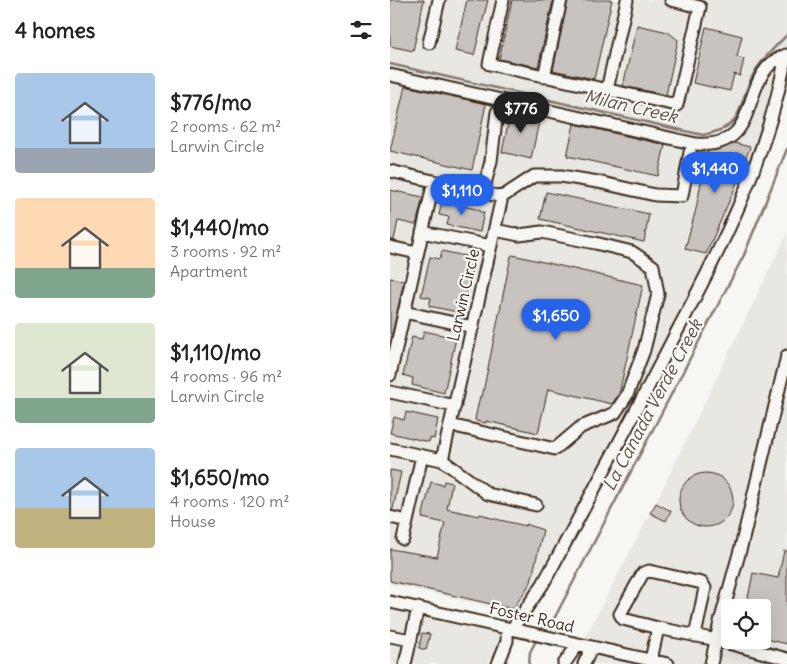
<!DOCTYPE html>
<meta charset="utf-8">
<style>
body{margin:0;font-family:Delius,sans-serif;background:#f2f2f2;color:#222;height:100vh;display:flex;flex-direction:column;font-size:19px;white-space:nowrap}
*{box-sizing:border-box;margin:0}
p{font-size:16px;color:#767676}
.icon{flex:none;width:28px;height:28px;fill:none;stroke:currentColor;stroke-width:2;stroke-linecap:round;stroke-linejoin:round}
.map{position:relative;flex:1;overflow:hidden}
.details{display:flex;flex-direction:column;background:#fff;width:390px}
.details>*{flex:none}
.buttons{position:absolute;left:331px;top:599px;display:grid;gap:10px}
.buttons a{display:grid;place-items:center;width:50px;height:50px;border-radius:5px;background:#fff;box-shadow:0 5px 20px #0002;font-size:25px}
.price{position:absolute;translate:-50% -42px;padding:0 11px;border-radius:18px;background:#2563eb;color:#fff;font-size:16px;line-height:32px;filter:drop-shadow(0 1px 2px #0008)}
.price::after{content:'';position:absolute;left:50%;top:30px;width:15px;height:11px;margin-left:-8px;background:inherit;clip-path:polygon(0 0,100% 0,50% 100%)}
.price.on{background:#222;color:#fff}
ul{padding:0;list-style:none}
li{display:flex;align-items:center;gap:15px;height:125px;padding:0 15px}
li span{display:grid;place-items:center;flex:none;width:140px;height:100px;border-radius:5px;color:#555}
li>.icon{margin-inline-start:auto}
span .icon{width:60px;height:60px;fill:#fffc;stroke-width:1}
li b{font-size:21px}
h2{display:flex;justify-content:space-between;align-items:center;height:60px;padding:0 15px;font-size:21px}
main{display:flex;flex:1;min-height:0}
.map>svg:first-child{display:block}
</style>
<main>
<section class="details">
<h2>4 homes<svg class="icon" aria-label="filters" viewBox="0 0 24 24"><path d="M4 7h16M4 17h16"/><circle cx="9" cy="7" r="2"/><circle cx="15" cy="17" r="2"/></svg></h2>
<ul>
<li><span style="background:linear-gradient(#a9c7e8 75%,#9aa5b1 0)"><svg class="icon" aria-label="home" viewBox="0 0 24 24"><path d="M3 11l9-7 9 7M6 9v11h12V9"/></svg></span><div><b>$776/mo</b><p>2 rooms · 62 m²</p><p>Larwin Circle</p></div></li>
<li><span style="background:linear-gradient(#ffd9b3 70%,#7fa58c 0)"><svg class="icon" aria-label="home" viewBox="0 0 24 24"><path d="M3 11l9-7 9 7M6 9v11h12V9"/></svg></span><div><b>$1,440/mo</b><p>3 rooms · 92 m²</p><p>Apartment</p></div></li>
<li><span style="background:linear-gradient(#dfe7d0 75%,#7fa58c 0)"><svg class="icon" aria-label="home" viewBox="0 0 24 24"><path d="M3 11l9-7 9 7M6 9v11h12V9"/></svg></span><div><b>$1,110/mo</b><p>4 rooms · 96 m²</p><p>Larwin Circle</p></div></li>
<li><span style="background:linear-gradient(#a9c7e8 60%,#c2b280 0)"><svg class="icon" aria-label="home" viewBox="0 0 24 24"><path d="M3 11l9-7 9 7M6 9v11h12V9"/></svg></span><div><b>$1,650/mo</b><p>4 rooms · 120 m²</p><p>House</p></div></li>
</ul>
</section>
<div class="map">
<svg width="397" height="664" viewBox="0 0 397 664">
<rect width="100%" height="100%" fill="#f6f6f2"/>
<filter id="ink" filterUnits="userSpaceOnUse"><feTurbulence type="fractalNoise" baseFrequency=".02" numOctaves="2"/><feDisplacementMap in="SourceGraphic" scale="10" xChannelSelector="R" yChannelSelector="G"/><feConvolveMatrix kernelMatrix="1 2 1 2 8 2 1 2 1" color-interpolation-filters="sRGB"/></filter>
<g filter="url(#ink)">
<path fill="#e8e7e2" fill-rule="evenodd" d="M0,0H397L396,91L372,167L201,509L140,615L0,584Z
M397,234V664H181L261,512ZM340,608H372V640H340Z
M0,610L110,634L105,651L98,664H0Z"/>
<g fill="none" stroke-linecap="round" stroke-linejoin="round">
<path stroke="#857a71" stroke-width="2.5" d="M0,64L313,135C358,126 346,105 364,73C372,59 385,47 397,35
M150,633L153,627L165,617L354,255L397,149
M139,664L140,652L148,637"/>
</g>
<path fill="#c8c3be" stroke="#3b2a1e" d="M0,0H34L23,51L0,46Z
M77,0H98L84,55L65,51Z
M122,0H163L148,67L109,59Z
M178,0H222L204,79L163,70Z
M247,25L278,32L288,40L276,95L233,86Z
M316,27L352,36L347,57L354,59L350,76L344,74L340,91L303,83Z
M15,86L96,104L82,170L0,151Z
M121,110L150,117L141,159L112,152Z
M184,124L275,145L268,176L177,156Z
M344,143L360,147L344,190L316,254L295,249L306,209L317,151L331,149Z
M0,190L33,197L26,225L8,221L4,240H0Z
M156,192L259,214L254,242L150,219Z
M52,201L90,210V212H94L90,232L57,225L59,217L49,215Z
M52,251L84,258L72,313L39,306L41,298L31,296L40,257L50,259Z
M123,255L253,285L229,394L222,404L158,389L148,433L96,421V423L86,421L85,419L90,396L92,397L121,256Z
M0,278L14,281L2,334H0Z
M34,331L66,338L54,393L22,385L23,378L13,375L22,337L32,339Z
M16,412L48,419L44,439L40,438L39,442L0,433L4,417L14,420Z
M0,470L11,472L3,509L0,508Z
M289 500a27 27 0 1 1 54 0a27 27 0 1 1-54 0Z
M54,481L62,483L57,509L89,516L90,514L98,516L97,517L136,526V524L153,530L141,582L123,609L0,581V549L47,557L55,523L32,518L41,482L53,485Z
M266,503L281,511L276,521L260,513Z
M394,551H397V644L372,638V608H356L363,573L388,578Z
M32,633L40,634L36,650L29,648Z"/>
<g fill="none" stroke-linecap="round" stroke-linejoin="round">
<g stroke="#3b2a1e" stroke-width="15">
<path id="minor" d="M113,0L99,64L287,105L310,7L281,0
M39,43L49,0
M0,75L306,144C377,150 345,73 396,55C378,157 331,249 283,339C241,421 197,503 153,584L122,629
M154,77L171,0
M217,90L237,0
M0,171L112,197L52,460L0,449
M93,192L101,161L107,112
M112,197L144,176H171L208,182L265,195L292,196L300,152
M32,232L101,246
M0,247L27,253
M14,312L83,327
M0,375L44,181
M0,392L65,406
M60,425L165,449L191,427L225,413L237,395L254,350L268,294L263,266L242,252L205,243L152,232L129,235L105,230
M52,460L98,494L146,505
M0,517L17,521
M13,539L32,456
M0,602L278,664
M268,628L233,619L230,614L253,573L259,571L312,583L315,588L305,636
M0,636L21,640
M261,660L268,628L327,640L397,659
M15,664L28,608
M108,664L117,641V628
M174,664L188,644
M194,664L202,647
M321,664L330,622L352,543L397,356"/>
</g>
<use href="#minor" stroke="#f6f6f2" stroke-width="11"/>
</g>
</g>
<g text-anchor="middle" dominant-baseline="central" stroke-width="4.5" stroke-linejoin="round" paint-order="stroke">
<g font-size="16" fill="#3b2a1e" stroke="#f6f6f2">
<text transform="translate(73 295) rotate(-77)">Larwin Circle</text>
<text transform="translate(142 617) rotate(13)">Foster Road</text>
</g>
<g font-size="18" font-style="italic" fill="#605248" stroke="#f6f6f2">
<text transform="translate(241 106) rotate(13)">Milan Creek</text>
<text transform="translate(262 405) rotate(-62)">La Canada Verde Creek</text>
</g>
</g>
</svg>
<div class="buttons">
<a><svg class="icon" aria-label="locate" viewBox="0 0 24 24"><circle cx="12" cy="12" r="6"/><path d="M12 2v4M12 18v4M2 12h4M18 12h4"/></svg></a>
</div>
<b class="price on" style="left:131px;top:134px">$776</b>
<b class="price" style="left:325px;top:194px">$1,440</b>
<b class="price" style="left:72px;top:216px">$1,110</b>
<b class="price" style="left:166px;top:341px">$1,650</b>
</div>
</main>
